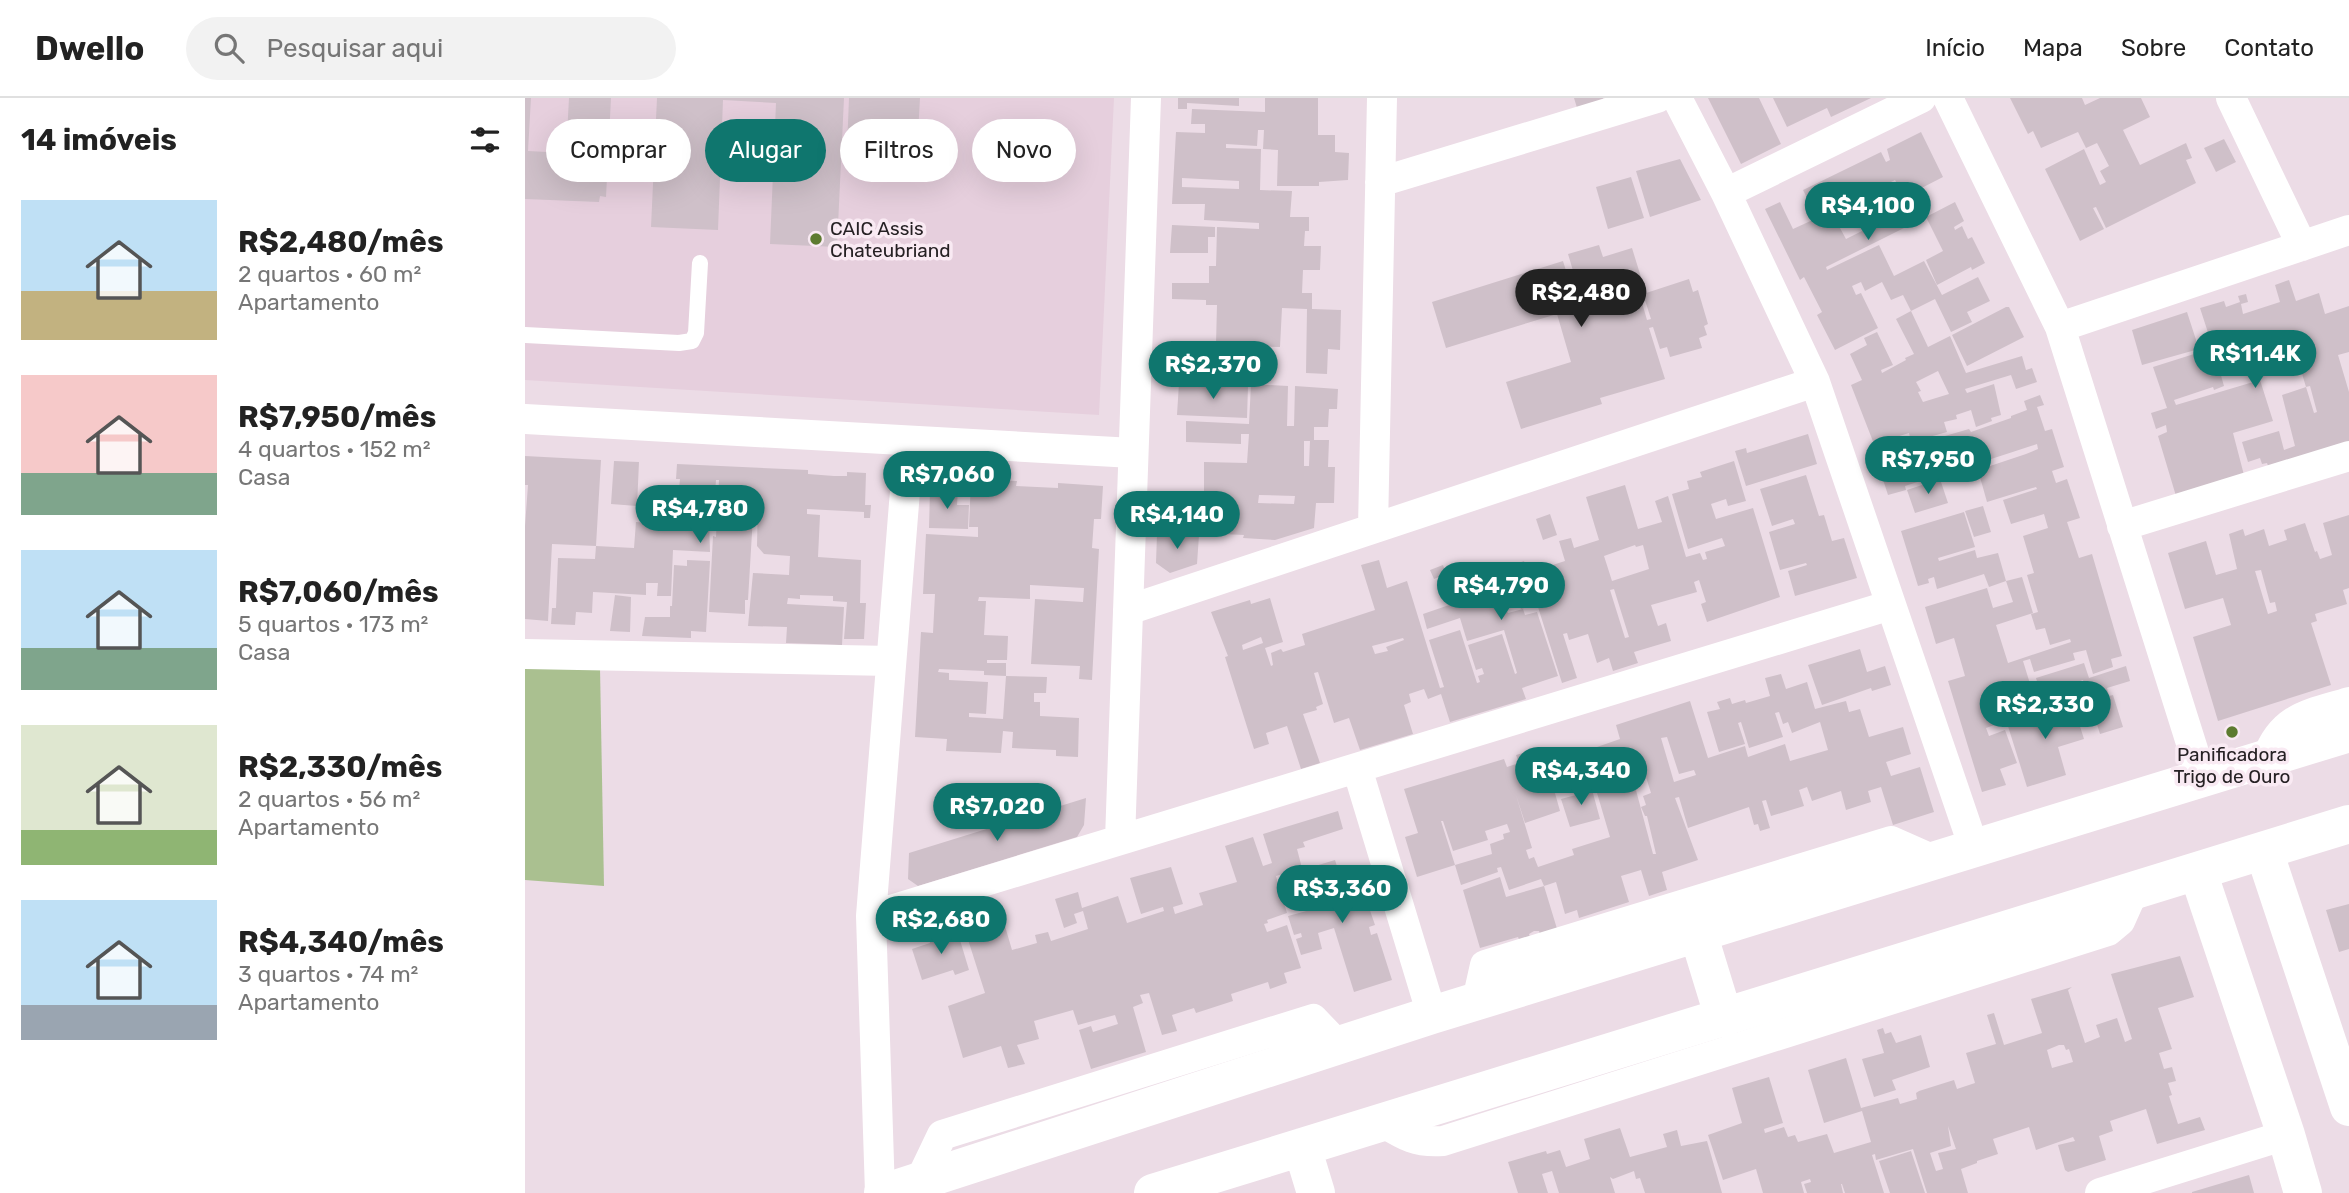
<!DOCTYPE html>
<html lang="pt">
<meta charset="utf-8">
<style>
body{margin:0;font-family:Rubik,sans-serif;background:#f2f2f2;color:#222;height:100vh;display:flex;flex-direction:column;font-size:26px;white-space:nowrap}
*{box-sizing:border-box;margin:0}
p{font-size:23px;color:#767676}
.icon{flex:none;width:38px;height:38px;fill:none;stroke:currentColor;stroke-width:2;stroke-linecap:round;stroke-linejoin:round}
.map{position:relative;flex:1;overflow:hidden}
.side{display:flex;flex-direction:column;background:#fff;width:525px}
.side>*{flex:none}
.hud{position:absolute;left:21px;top:21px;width:665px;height:63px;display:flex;gap:14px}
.price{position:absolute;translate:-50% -60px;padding:0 16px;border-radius:24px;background:#0f766e;color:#fff;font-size:23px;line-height:46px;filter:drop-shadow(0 2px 4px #0008)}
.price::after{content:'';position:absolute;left:50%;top:42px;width:21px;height:16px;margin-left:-10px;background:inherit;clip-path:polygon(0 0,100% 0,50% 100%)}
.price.active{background:#222;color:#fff}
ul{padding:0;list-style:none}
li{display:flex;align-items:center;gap:21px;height:175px;padding:0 21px}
li span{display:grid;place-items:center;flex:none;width:196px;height:140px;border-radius:0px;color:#555}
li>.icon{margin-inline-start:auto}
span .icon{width:84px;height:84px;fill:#fffc;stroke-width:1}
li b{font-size:30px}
h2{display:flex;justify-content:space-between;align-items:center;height:84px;padding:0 21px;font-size:30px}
.chip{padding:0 24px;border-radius:32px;background:#fff;box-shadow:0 7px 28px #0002;font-size:24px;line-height:63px}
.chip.active{background:#0f766e;color:#fff}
header{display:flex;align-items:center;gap:42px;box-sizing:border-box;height:98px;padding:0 35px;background:#fff;border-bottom:2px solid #e0e0e0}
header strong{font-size:33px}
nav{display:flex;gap:38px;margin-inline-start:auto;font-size:24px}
.search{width:490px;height:63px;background:#f2f2f2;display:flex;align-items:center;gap:18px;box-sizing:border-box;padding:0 24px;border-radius:38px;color:#767676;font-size:26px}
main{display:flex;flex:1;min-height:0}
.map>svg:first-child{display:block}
</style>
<header>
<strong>Dwello</strong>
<div class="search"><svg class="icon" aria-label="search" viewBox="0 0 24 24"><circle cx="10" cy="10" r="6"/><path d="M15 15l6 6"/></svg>Pesquisar aqui</div>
<nav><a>Início</a><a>Mapa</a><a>Sobre</a><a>Contato</a></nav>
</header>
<main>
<section class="side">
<h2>14 imóveis<svg class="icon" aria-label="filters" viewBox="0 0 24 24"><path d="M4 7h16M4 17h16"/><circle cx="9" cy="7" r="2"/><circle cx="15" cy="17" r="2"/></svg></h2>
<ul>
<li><span style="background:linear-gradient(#bfe0f5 65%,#c2b280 0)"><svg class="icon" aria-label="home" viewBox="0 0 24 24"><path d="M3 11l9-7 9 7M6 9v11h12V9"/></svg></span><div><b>R$2,480/mês</b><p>2 quartos · 60 m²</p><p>Apartamento</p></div></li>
<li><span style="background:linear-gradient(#f6c9c9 70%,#7fa58c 0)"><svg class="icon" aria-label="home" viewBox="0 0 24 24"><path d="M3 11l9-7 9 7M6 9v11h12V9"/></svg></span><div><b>R$7,950/mês</b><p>4 quartos · 152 m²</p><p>Casa</p></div></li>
<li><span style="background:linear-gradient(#bfe0f5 70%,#7fa58c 0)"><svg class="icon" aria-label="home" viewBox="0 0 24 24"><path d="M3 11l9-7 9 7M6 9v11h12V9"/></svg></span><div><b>R$7,060/mês</b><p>5 quartos · 173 m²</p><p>Casa</p></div></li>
<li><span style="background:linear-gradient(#dfe7d0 75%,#8fb573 0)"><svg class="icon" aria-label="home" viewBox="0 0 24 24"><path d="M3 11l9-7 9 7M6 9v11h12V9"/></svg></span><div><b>R$2,330/mês</b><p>2 quartos · 56 m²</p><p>Apartamento</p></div></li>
<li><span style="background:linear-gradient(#bfe0f5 75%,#9aa5b1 0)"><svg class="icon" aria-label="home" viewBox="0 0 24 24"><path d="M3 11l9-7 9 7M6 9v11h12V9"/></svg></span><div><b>R$4,340/mês</b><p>3 quartos · 74 m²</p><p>Apartamento</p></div></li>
</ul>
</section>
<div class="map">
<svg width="1824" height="1095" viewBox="0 0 1824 1095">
<rect width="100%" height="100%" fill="#ecdce6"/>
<path fill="#e6cfdd" d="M0,0H589L574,317L0,282Z"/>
<path fill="#aac090" d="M75,570L79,788L0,782V571Z"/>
<path fill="#cfc0c9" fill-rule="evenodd" d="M0,0H6L3,53L41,55L44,0H86L81,99L75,98L74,104L0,101Z
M132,0H319L312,149L245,146L251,5L198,2L193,132L126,129Z
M324,0H395L392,53L322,50Z
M653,0H714V8L662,5V11H653Z
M740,0H793V37H810V54L824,55L823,82L794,84V88H752L753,52L738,51L739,32H733L732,48L701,46V50L736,51L735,92L767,93L765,119H784V133H780L779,148H796L795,172H778L777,195H787V211L816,212L815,252L803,251L802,276L781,275L782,211L757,210L755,249L728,248V257L723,256L722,277H727L726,286L680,284L681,259L674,258V246H691L692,207H681V202L647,201V185H684V168H691L692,129L734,131V125L679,122L680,106H647L651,34L680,35V26H666L667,11L740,14ZM657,80L714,83V91L657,89Z
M1049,0H1078L1080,6L1053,13Z
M1183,0H1234L1256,46L1216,66Z
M1248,0H1346L1306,19L1302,10L1262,29Z
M1485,0H1557L1560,7L1575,0H1616L1625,19L1598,32L1615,67L1661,45L1667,60L1661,62L1671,85L1581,130L1571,109L1568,110L1579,131L1555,143L1520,71L1559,51L1575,87L1581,84L1575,73L1584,68L1572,45L1561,50L1553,34L1516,50L1508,33L1503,36Z
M1396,34L1418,79L1379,99L1391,124L1301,169L1302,172L1354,147L1369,178L1399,163L1417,197L1453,179L1465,203L1442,214L1447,224L1426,234L1410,201L1386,213L1378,197L1366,202L1357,184L1340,193L1336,184L1327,188L1331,197L1336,195L1353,230L1310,252L1292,217L1297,214L1279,179L1275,182L1240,111L1255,104L1268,131L1292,120L1278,92L1356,54L1361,64L1365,62L1362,51ZM1370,82L1376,93L1365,101L1358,88ZM1339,118L1345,129L1321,141L1315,130Z
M1699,41L1711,64L1691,74L1679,50Z
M1155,61L1176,102L1125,119L1111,73Z
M1106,79L1119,120L1083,131L1071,89Z
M1430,104L1439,123L1429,129L1430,132L1437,128L1443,141L1447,139L1460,165L1447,172L1446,169L1412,187L1401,162L1418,153L1401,119Z
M647,127L690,129V139H683V155H645Z
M1074,147L1078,159L1107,150L1119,189L1113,191L1122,222L1126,221L1118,196L1164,181L1168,194L1173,192L1183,226L1179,228L1182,237L1174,240L1177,250L1145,259L1142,249L1135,251L1128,229L1124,230L1140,281L1075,300L1077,306L996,331L981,284L1046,264L1032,216L921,250L907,204L1038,163L1052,208L1058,206L1043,156Z
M1764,182L1771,203L1794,195L1800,216L1824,208V254L1813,257L1824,294V344L1743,368L1742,365L1737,366L1735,360L1723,364L1717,344L1754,333L1759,352L1770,348L1757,297L1781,289L1789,315L1792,314L1785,288L1781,289L1775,269L1745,278L1742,268L1735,271L1727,245L1689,257L1690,259L1680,262L1682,270L1693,267L1699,288L1689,292L1688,289L1649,302L1651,307L1735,282L1748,323L1708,335L1719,377L1651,398L1633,338L1642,334L1641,327L1631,331L1626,315L1642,310L1628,269L1688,250L1675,210L1699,203L1701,209L1715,204L1713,198L1721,196L1723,204L1716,206L1718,216L1755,204L1750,187Z
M1481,209H1484L1499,239L1442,268L1427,237Z
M1386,213L1403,249L1425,238L1441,275L1497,258L1501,272L1507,270L1512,284L1491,291L1486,277L1440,291L1442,295L1469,286L1476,317L1466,320L1467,323L1451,329L1446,312L1431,317L1432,321L1419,324L1422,334L1386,344L1384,335L1349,346L1326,287L1337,282L1325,256L1342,247L1339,240L1352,234L1368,267L1356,272L1357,275L1381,262L1380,260L1389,256L1371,221ZM1413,273L1424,296L1398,304L1393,294L1396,293L1391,284Z
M1662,214L1674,251L1617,267L1607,232Z
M654,285L723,288L722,320L652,317Z
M726,286L763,288L762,328H769L770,288L813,291L812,311H804L803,329H789V342H804L803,369H810L809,405H791L789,430L750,442L718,440L719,437L674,435L675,422H678L679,413V364L722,365L724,336H716V346L661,344V323L724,326ZM779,343H785L784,368H779ZM734,397L770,398L769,406L733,405Z
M1515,297L1519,307L1512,309L1520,333L1527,331L1539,369L1527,373L1531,385L1542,381L1555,420L1542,424L1554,460L1567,456L1597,558L1586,561L1588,569L1568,576L1561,552L1548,555L1550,562L1509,574L1505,561L1498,563L1506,589L1465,602L1468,610L1476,608L1481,623L1461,630L1464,638L1480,632L1492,665L1475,671L1481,687L1457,694L1423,583L1440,578L1429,540L1411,546L1400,509L1462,490L1468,510L1488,504L1481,483L1497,479L1508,515L1471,527L1483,565L1546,544L1545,541L1525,547L1520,530L1511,532L1506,516L1513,514L1502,477L1509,475L1498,438L1523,430L1519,416L1486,426L1478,402L1512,391L1511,389L1462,404L1453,372L1501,356L1513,351L1512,346L1460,363L1462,367L1425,378L1413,340L1444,331L1446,334L1486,320V318L1502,312L1499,303Z
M1283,336L1292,366L1221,388L1210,353L1221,350L1222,355Z
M1412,341L1415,353L1407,355L1414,377L1380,388L1381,392L1363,397L1351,360Z
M0,358L76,362L71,448L109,450L111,424L138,426L139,409H150L149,413H152L155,381H151L152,366L283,372V376L309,378H322V374L341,375L340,407H346L345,420H339V414L282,411V416L295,417L293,459L336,462L335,505H341L339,541H319L322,504L308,503V498L275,497V501L263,500L262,506L319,509L317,547L261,545L262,529L223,528L228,475L264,477L265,458L239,456L232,448L233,401H229L223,502H220V516L184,514L188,438L191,439L194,382H191L188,420L184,419L185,454L148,452L146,498H132L133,485H121V497L68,494L67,515L51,514L50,527L26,526L27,510H31L33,460L70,461L71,448L27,446L23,523L0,521V428L3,387H0Z
M89,363L114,364L112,408L86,406Z
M1209,363L1221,403L1203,408L1201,401L1186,406L1191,421L1228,410L1255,499L1182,524L1176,506L1181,504L1174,482L1169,484L1172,494L1126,507L1133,528L1141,525L1146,543L1109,554L1113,565L1088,573L1084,560L1072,565L1063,536L1044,542L1042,535L1038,536L1052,580L1037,585L1012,506L996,511L993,504L980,508L983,515L998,511L1000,517L1012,514L1033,578L997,590L1001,601L925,624L916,596L903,601L899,591L884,596L886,604L879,607L888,636L835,652L824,620L809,625L793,574L789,575L798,606L791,609L792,612L778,616L795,665L776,671L762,628L741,635L744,646L729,651L700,559L703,558L686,514L725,502L726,506L745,500L758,544L740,550L746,568L748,567L746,555L756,551L758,554L780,547L777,536L850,512L836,467L854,462L862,490L882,483L915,590L919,589L904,542L935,532L952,585L955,584L953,578L959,576L957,570L951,572L943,547L977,536L990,576L992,575L979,532L942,543L935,520L902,531L898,516L930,505L929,502L966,489L962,476L999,463L1003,475L1040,463L1034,443L1046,440L1049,450L1074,442L1061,399L1100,387L1113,431L1137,424L1130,403L1143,398L1161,459L1175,455L1178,462L1182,461L1180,454L1200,448L1197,440L1163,451L1147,396L1164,391L1162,383L1177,379L1175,374ZM1110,447L1111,449L1118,447L1124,471L1087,483L1079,458ZM1089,491L1104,539L1100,540L1085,492ZM736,539L738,545L718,552L717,547ZM878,540L879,542L861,549L863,553L850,556L847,548Z
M1281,377L1294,418L1299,417L1307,443L1319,440L1332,480L1270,498L1263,473L1282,467L1281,465L1255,472L1244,434L1270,426L1268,421L1247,428L1235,391Z
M446,381L492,383L491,388L533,390V385L578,388L576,421H569L567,450L574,451L567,582L554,581L555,568L506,566L510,501L558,504L559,490L505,487V501L454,499L453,503H461L459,537L483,538L482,562H462V565H481V578L459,577V573L414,571L413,574L424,575V582L463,584L461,616L444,615V619L462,620L478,621L481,578L522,579L521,595H509V604H515V618L554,620L553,659L531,658V652L487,650L488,634L478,633L476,655L421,653L422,641L390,639L396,534L408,535L410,496H398L401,436L453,439V429H444Z
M1415,381L1423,405L1390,415L1382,392Z
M405,392H433L432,407H444L443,431L404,430Z
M1458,408L1466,434L1449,439L1440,413Z
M1439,414L1450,449L1413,460L1414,463L1450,452L1452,460L1473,455L1481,483L1464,489L1459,476L1412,491L1409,479L1403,481L1404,485L1393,488L1376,433Z
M1025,416L1032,437L1018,442L1011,421Z
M1824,417V490L1818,492L1822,506L1790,516L1792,523L1786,525L1806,587L1693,623L1668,539L1706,527L1698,500L1660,511L1643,455L1681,443L1691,477L1712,471L1704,436L1718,431L1720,438L1739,431L1744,448L1762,442L1759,432L1780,425L1790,454L1792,453L1795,461L1807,457L1798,425ZM1736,472L1745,505L1750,504L1752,513L1743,516L1730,473Z
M632,436L674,437L672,466L645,475L631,465Z
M162,462L185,463L181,534L166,533V540L117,538L120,519H145V508H147L149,467L162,468Z
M918,467L921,476L909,481L905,472Z
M90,497L106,499L105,534L85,533Z
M1335,551L1342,574L1360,568L1366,587L1347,593L1346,590L1297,607L1283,567Z
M1559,565L1564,580L1601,568L1605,583L1582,590L1584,598L1588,597L1598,629L1575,636L1558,582L1516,596L1511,580Z
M1256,576L1261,591L1282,584L1290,611L1321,603L1324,614L1335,611L1344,639L1378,629L1386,656L1361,664L1366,678L1395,669L1409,714L1368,727L1356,689L1343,693L1346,704L1321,712L1316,693L1287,703L1282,689L1274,692L1279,708L1246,718L1241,702L1237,703L1245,730L1235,733L1233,726L1229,727L1224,709L1163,730L1154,699L1150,700L1173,762L1137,774L1142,792L1124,798L1116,772L1096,778L1104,804L1054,820L1052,812L1040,816L1031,784L1019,788L1016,781L984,792L976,769L972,770L973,774L936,787L930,767L967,756L965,746L979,741L978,736L985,734L982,726L960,733L963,742L928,753L918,723H916L930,767L892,779L880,739L893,735L879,691L979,661L982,669L994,665L991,657L1016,650L1021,665L1060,654L1068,685L1037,694L1033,679L1026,681L1035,713L1000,725L991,697L1007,750L1001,752L1004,761L1009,759L1013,769L1049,757L1047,751L1085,739L1072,695L1108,681L1128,756H1131L1122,718H1120L1116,709L1121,707L1118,698L1126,695L1116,663L1108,666L1105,656L1101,657L1106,676L1081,684L1080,676L1070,677L1068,669L1077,667L1072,649L1095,641L1091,627L1165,603L1183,660L1220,648L1223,659L1260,646L1265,663L1303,652L1295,624L1267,635L1263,624L1258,626L1254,614L1250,615L1258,639L1224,650L1216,624L1213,625L1220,646L1194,654L1182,614L1195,611L1192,604L1205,600L1207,606L1220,602L1221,605L1245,598L1240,580ZM1142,639L1154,676L1169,672L1171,677L1149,684L1136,640Z
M1546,600L1559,641L1533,649L1541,677L1502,689L1482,625L1521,613L1520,608Z
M1066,688L1075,721L1045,729L1036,701L1051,697L1050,693Z
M561,700L559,727L552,739L393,788L383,781L384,755Z
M813,713L818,731L778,744L780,749L772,751L777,770L751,778L762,815L742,822L743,825L739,826L742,834L762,827L776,870L759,875L762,885L745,891L743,884L706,896L708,903L671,915L669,910L647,917L652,933L637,937L624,895L615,897L618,905L608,909L621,954L566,971L554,932L566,928L568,934L593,926L590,917L553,927L548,912L509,923L514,941L492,947L500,966L483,970L476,948L438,960L423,908L460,895L439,829L477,818L487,852L512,845L510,837L523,834L526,843L563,831L558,813L549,816L552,825L539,830L530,801L553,794L557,810L593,798L602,825L639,813L638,809L616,816L605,780L646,769L658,806L648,809L650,816L678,807L674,795L712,784L700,748L728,739L738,768L747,765L738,736Z
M810,762L815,778L829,774L835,796L839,795L850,827L844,829L846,837L852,835L867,882L829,894L809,830L793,835L797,851L776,857L771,841L777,839L776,835L769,837L763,818L789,811L777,772Z
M975,779L981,799L1019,788L1033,834L1016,839L1014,833H1009L1004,836L1006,842L996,846L993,839L955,850L938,792Z
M1824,806V851L1814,854L1801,812Z
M432,832L444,872L430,877L428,872L397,882L387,851L405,845L404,840Z
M1655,858L1669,899L1633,910L1647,951L1634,955L1639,971L1647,969L1651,983L1643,985L1647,997L1644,998L1653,1026L1675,1019L1680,1032L1632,1046L1621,1011L1585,1023L1588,1033L1574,1038L1581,1062L1543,1074L1540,1072L1533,1047L1550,1043L1548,1039L1511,1052L1504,1029L1468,1041L1473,1056L1452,1063V1065L1436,1071L1443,1095H1402L1388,1051L1351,1062L1350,1056L1347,1057L1359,1095H1320L1317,1086H1316L1318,1095H1282L1279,1086L1286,1084L1285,1081L1276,1084L1279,1095H1238L1231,1071L1198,1082L1183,1037L1217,1025L1207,990L1244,979L1258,1025L1239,1031L1240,1035L1259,1029L1263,1039L1270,1037L1273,1044L1302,1036L1309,1055L1346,1044L1337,1013L1299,1025L1283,972L1321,960L1336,1010L1373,1000L1375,1006L1392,1001L1391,995L1394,993L1429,982L1432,991L1450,985L1441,955L1471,946L1462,917L1469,915L1479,947L1517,935L1506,901L1547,889L1543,892L1560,945L1575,939L1571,927L1592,920L1600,944L1607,941L1586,876ZM1534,947H1539L1541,952L1544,951L1548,964L1527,970L1522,952ZM1423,1028L1431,1051L1413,1055L1418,1071L1411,1073L1405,1055L1426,1048Z
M1358,930L1360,936L1366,934L1371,945L1396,937L1405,969L1367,982L1371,992L1349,999L1337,961L1359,955L1352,932Z
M1095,1030L1105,1059L1142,1049L1138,1036L1152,1032L1156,1048L1182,1043L1197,1095H1120L1115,1080L1111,1081L1109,1073L1088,1081L1085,1079L1090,1095H1034L1027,1073L1017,1076L1023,1095H993L983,1064L1021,1053L1022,1056L1035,1052L1041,1069L1065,1061L1059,1041Z
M1386,1053L1400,1095H1365L1354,1063Z
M1724,1077L1729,1095H1667V1094Z"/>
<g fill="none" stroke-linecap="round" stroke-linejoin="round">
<path stroke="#fff" stroke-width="16" d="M0,237L154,245L167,243L171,235L175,165"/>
<path stroke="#fff" stroke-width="30" d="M1152,0L1201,95L1290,284L1449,750
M1423,0L1535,229L1677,680
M1706,0L1777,148
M855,84L1132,0
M1201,95L1396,0
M1535,229L1824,132
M0,321L608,355
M384,343L346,818L1366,507
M1597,428L1824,358
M848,430L857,0
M603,512L1290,284
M0,556L366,563
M1742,660C1757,618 1785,616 1824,604
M832,670L907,917
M595,742L621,0
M346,818L355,1095
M952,903L960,867L1366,743L1409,762
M857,1024C880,1038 891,1045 918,1043L1583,833L1595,823L1608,794
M395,1083L417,1037L788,921L813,947
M1575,1095L1761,1037"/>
<path stroke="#fff" stroke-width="38" d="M1739,753L1824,1009
M1673,774L1761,1037L1778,1095
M1173,835L1199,920
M777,1049L791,1095
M358,1095L907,917L1824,635
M628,1095L1824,726"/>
</g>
<g fill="#5d7b30" stroke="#f9eaf3" stroke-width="2.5">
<circle cx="291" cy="141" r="7"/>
<circle cx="1707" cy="634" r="7"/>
</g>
<g text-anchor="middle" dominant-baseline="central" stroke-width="7" stroke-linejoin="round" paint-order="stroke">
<g font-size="19" fill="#262124" stroke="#f9eaf3" text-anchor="start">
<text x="305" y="130">CAIC Assis<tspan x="305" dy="22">Chateubriand</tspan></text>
<text x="1707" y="656" text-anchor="middle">Panificadora<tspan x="1707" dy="22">Trigo de Ouro</tspan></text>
</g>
</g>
</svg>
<b class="price" style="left:1343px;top:144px">R$4,100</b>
<b class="price active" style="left:1056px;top:231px">R$2,480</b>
<b class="price" style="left:1730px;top:292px">R$11.4K</b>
<b class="price" style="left:688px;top:303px">R$2,370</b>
<b class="price" style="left:1403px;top:398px">R$7,950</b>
<b class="price" style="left:422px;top:413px">R$7,060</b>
<b class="price" style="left:175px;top:447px">R$4,780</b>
<b class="price" style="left:652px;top:453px">R$4,140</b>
<b class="price" style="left:976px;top:524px">R$4,790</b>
<b class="price" style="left:1520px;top:643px">R$2,330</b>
<b class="price" style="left:1056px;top:709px">R$4,340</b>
<b class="price" style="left:472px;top:745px">R$7,020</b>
<b class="price" style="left:817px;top:827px">R$3,360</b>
<b class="price" style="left:416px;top:858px">R$2,680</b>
<div class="hud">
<a class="chip">Comprar</a>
<a class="chip active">Alugar</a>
<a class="chip">Filtros</a>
<a class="chip">Novo</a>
</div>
</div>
</main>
